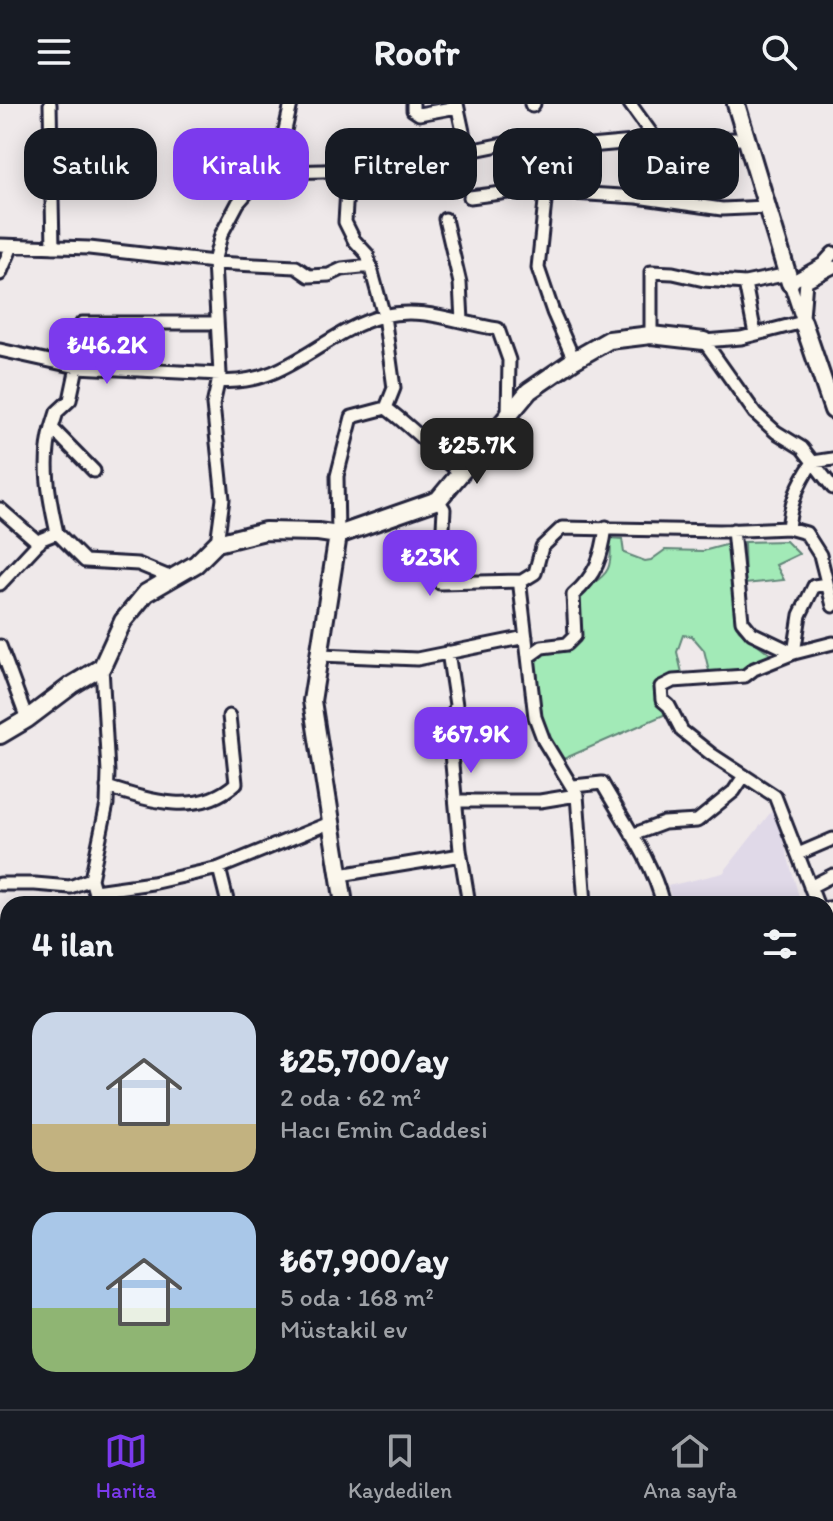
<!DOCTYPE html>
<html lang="tr">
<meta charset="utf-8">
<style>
body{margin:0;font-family:Itim,sans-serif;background:#242831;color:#f1f3f6;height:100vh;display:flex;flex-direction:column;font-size:30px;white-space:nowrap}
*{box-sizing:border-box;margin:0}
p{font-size:26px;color:#9ea1a6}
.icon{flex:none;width:44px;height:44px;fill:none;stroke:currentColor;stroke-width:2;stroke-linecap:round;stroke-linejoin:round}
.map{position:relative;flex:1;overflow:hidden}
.sheet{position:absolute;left:0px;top:792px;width:834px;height:514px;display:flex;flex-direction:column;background:#171b24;border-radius:24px 24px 0 0;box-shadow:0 4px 20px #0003}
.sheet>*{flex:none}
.banner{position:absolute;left:24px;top:24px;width:786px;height:72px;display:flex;gap:16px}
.price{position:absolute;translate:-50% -68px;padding:0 18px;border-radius:16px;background:#7c3aed;color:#fff;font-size:26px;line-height:52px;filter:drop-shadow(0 2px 4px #0008)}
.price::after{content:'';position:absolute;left:50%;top:48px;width:24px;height:18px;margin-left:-12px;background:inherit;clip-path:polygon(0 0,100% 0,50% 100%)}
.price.on{background:#222;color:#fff}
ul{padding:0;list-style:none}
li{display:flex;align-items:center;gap:24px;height:200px;padding:0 32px}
li span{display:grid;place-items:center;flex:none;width:224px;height:160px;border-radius:24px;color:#555}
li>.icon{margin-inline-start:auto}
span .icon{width:96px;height:96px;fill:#fffc;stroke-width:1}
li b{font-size:34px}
h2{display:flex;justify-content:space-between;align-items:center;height:96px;padding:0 32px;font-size:34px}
.tag{padding:0 28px;border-radius:24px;background:#171b24;box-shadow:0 4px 20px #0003;font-size:28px;line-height:72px}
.tag.on{background:#7c3aed;color:#fff}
header{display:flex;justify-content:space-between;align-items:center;height:104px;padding:0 32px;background:#171b24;font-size:36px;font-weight:700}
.dock{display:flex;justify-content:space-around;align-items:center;height:112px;border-top:2px solid #363941;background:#171b24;font-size:22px;color:#9ea1a6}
.dock a{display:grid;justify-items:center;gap:4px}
.dock .on{color:#7c3aed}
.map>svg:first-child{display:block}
</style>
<header><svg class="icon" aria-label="menu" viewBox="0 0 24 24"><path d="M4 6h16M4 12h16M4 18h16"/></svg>Roofr<svg class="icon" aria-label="search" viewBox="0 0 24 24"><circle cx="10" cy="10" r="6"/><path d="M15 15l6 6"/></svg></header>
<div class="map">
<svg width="833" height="1305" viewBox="0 0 833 1305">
<rect width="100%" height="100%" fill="#efe9ea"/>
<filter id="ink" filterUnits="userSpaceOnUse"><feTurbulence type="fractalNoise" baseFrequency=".0125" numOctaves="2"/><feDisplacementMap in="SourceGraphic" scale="16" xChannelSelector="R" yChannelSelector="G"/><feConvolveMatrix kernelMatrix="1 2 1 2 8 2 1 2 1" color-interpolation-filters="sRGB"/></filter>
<g filter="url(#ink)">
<path fill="#e0d9e8" d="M774,704L801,800H673L668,782L723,769Z"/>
<path fill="#a2eab7" stroke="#628679" stroke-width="2" d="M610,434L622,435L624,449L645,457L651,456L665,446L703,447L729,440L735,519L739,526L773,552L745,568L710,571L704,546L692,532L683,531L677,548L683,573L660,576L656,591L666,610L559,657C554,650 548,643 545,635C539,619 527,559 542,548C551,541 568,540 579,537L576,493C602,469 614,476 610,434Z
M786,437L799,450L776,461L784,476L745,480L744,438Z"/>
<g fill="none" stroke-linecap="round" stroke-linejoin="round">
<g stroke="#22223b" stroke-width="17">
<path id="street" d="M50,0L53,143
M413,0V6L419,10L457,3
M457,0L467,46
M531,0L532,2L534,0
M630,0L656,36L664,97
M534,47L656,36L746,35
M267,66C314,70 373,65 420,57C456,51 491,41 528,36L546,88L538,164L553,208L574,256
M470,93L525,86L637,93L722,105L767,103
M445,115L460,179L462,217
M0,141L89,144L214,158
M833,149L823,160L790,179L803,218L741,234L704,237L755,309L776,328L802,344L833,384
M215,159L296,163L309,172L329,171L342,165L371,162
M0,170L12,142
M803,213L806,177L833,163
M82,219H217
M755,230L745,179L788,170
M651,231V168L673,169L704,176L745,179
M0,246L77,263L220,270
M218,277C287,283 323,227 383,212C423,202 458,219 498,225L509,256L508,312
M386,304C413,324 436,348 461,370
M52,324L57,308L70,296L77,263
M438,396L444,405L440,479L522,477
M0,405L39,439
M788,424C791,397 798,380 813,358L833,355
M733,426L742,517L752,529L794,549L800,511L814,482L827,480
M57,429C49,394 42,358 52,324L94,367
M338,431L337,372L352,313L386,304L394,284L384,212L367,150L354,136L345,118L347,85L346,64
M217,439L223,395L213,301L220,270L214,158L221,131L238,99L267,66L283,35L291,0
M0,480L42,435L57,429L85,457L138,460L172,474
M0,542L27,615
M448,548L456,601L449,628L460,746L469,800
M320,551L417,555L526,533
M528,553L542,543L567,540L575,532L573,491C596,471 602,453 606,423
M574,682L602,679C624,718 652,756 663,800
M107,683C150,697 199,713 236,679L229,612
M456,697H540L577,691
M632,731L664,719L697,717L734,687L744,672
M798,750L833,735
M219,764L228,800
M340,771L461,751
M0,780H35L70,783L91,775
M810,783L833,771
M95,787L152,779L219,764L332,718
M98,800L91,775L107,700L108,668L102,563
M585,800L577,691L544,637L535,613L520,483L522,477L535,469L542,443L562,424L719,427L788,424L806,429L820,451L833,502
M817,800L775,692L711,650L682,627L669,602L662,596L661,583L673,577L745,572L754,565L794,549L833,539
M0,877L8,884
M826,908L833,905
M0,921L8,922
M0,1036L8,1037
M0,1115L8,1114
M826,1123L833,1119
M826,1181L833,1193
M0,1230L5,1211
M826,1288L833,1284
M63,1298L67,1305
M165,1298L169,1305
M232,1298L236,1305
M419,1298L425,1305
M806,1298L810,1305
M142,1305L154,1298
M455,1305L467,1298"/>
</g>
<g stroke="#22223b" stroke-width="22">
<path id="secondary" d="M736,0L790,179
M803,218L833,306
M338,431L312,597L344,800
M0,631L27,615L72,581L102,563L123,517L146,489L196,460L217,439L265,427L318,428L338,431L438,396L529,287L574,256L609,236L651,231L704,237
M826,807L833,806
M826,968H833
M0,972L8,973
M826,1002L833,992
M826,1068L833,1064
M555,1298L559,1305
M333,1305L344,1298"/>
</g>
<g stroke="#22223b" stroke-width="22">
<path id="primary" d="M826,1225L833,1221
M690,1305L702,1298"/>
</g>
<use href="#street" stroke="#fbf7ec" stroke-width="11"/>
<use href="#secondary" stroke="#fbf7ec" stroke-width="16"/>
<use href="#primary" stroke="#fdde96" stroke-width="16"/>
</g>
</g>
</svg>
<b class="price" style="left:107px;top:282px">₺46.2K</b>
<b class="price on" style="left:477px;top:382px">₺25.7K</b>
<b class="price" style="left:430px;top:494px">₺23K</b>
<b class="price" style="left:471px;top:671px">₺67.9K</b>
<div class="banner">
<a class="tag">Satılık</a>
<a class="tag on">Kiralık</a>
<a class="tag">Filtreler</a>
<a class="tag">Yeni</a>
<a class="tag">Daire</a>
</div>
<section class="sheet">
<h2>4 ilan<svg class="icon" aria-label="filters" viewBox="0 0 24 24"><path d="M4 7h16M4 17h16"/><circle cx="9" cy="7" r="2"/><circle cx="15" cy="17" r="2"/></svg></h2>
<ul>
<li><span style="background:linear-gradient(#c9d6e8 70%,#c2b280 0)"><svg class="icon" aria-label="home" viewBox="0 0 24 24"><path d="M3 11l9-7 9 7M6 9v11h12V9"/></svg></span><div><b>₺25,700/ay</b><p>2 oda · 62 m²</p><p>Hacı Emin Caddesi</p></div></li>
<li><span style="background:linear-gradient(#a9c7e8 60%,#8fb573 0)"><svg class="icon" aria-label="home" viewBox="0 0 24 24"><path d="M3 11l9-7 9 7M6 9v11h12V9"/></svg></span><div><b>₺67,900/ay</b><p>5 oda · 168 m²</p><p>Müstakil ev</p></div></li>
</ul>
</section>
</div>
<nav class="dock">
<a class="on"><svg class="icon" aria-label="map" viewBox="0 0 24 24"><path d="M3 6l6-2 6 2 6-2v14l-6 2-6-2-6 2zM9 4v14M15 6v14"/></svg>Harita</a>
<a><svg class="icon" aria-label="saved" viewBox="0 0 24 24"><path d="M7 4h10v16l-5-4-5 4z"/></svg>Kaydedilen</a>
<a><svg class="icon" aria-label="home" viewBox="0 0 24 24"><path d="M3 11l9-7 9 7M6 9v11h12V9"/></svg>Ana sayfa</a>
</nav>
